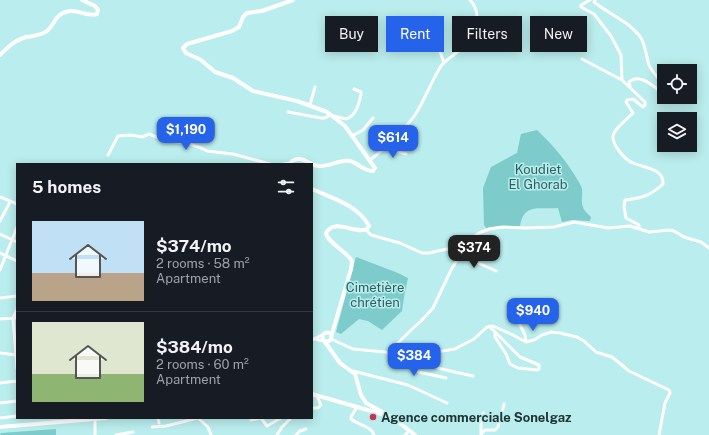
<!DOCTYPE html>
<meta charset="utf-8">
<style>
body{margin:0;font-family:"Public Sans",sans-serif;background:#20242c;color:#f1f3f6;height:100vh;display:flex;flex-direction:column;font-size:15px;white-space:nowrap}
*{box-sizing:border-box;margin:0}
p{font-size:13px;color:#9ea1a6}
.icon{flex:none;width:22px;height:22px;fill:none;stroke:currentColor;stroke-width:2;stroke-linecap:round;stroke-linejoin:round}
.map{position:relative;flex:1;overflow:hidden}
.side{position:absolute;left:16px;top:163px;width:297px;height:256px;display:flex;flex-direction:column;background:#171b24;border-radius:0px;box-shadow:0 2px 10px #0003}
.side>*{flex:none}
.top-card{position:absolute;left:325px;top:16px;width:324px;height:36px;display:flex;gap:8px}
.tools{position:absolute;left:657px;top:64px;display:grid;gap:8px}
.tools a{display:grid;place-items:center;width:40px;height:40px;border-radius:0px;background:#171b24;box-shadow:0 2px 10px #0003;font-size:20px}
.price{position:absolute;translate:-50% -34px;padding:0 9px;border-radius:8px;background:#2563eb;color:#fff;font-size:13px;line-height:26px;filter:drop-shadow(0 1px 2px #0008)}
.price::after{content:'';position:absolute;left:50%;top:24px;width:12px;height:9px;margin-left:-6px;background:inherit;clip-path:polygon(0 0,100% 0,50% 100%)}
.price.current{background:#222;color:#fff}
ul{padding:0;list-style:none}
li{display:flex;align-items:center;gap:12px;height:100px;padding:0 16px}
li+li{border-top:1px solid #363941}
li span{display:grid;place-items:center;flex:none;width:112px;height:80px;border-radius:0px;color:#555}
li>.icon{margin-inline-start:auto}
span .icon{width:48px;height:48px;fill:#fffc;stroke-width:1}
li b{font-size:17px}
h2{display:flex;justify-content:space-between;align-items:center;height:48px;padding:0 16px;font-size:17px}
.chip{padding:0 14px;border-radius:0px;background:#171b24;box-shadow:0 2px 10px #0003;font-size:14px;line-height:36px}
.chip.current{background:#2563eb;color:#fff}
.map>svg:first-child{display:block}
</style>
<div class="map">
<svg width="709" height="435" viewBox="0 0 709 435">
<rect width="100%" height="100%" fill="#baeded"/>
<path fill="#7dcbcb" d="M537,130C554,146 570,165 581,186C584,192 580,201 583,207C584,211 588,214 591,217L590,221L572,220L562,222L558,208C540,210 524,202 520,226H501L486,228L484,225L483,188L491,167L517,153L521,134Z
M356,257L398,273L408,278L404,297L402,311L382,330L368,321L359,319L341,334L336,332Z
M56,429V435H0L1,433Z"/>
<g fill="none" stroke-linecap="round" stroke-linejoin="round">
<path stroke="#fff" stroke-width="3" d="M590,0L581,5V7L594,14L611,36L621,55L622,80L645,102V105L643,107L633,99L627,100L626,102L633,113C627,119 618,126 614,133C609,142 625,160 633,163C644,168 664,168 663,184C650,196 642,198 625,200L624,207L626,218L639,225V229
M595,0L594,2C609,14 630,22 641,38C646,47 646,56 649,65C652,72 659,79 664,85
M432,29L444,63
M582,59L622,80
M630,86L629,82C640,72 655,88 664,94
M669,97L675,99V97
M310,105L315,87
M288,112L321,118H325L330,115
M334,116L346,119C356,116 359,104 361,94V92L354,89
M352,136L363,130L373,118
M386,148L406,154
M108,155L118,136L131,135L142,137L149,134L164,140L190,144L201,148L207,151L233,154L270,164
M370,160C387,147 403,132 415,115C425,99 431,82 441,66C445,60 454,56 459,50C473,38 485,16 470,0
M284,164L290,163
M0,197L17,204
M0,221L10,202
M366,230L371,235L400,243L422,253H429L447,249L457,252H462L465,250L475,236L479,233L489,229L502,227L526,228L554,227L574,222L608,228L630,226L649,232L669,230L674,231L684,237L701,242L709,248
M0,234L17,242
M0,253L17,261
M0,270L17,227
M0,298L17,296
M17,310L13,318L17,369
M0,319L17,318
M520,325L525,335L526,342
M489,326L520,357L539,365V369L537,370L518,368L510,364L506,354L495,337V332
M314,339L324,341
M331,339L353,349L385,352L404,357L455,349L474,339L487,327L493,326L511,334L526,342L534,340L542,335L551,332L560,333L577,337L584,341L596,352L612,357L629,371L669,390L670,393L665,403L659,435
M312,340L322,335
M0,353L17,355
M388,353L410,331L421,321L433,308L451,270L462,252L474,261L496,271
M392,355L401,362L410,366L419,372L446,378
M399,358L450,371L473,376
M353,371L408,385L447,403
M0,383L17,381
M0,403L17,401
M357,407L351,417V419C358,425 371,426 374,435
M312,408H318L321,405L317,396
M0,418L17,416
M158,418L159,423
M198,418L208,427L211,435
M251,420L261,418L267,426L281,418
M152,427L166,426L198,418
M482,433L485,430H495L498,427L504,404
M95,435V419
M116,435L133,432
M277,435L282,427L291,418
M296,435L300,431L306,429
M405,435L409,431
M481,435V418L483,413"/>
<path stroke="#fff" stroke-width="4" d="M0,55C7,48 14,41 23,38C30,36 41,36 47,31C56,24 53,14 70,11C79,10 88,17 97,14L98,10L95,6L82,0
M290,164L292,161C303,155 309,165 319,166C329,167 340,159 350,161C358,163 365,172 373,171L375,168L345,126L327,112L297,101L253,91L233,78L215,72L201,60L186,53L183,48L187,44L232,31L239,27L243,17L247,13L262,11L293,0
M312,189C332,198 358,205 369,226L367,229C355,235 335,217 326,233C327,242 346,251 352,261L351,269L331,337
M322.5 337a4.5 4.5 0 1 1 9 0a4.5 4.5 0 1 1-9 0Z
M325,342L340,363L355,374L361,395L366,403L388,415
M312,394L392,417L415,435
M0,427L106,418"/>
</g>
<circle fill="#c5354d" stroke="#baeded" stroke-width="1.5" cx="373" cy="417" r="4"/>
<g text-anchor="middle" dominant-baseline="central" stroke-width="3" stroke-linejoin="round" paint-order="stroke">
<g font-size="13" fill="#2d5f60" stroke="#baeded">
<text x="538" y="169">Koudiet<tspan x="538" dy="15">El Ghorab</tspan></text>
<text x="375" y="287">Cimetière<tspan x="375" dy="15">chrétien</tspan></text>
</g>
<g font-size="13" font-weight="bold" fill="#203434" stroke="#baeded" text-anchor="start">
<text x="381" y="417">Agence commerciale Sonelgaz</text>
</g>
</g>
</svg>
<div class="tools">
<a><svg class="icon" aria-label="locate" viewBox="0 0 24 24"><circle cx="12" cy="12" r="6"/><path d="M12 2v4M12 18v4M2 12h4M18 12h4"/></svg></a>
<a><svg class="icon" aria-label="layers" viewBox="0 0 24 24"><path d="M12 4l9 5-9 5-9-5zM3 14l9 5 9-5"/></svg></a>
</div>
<b class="price" style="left:186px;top:151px">$1,190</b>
<b class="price" style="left:393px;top:159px">$614</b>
<b class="price current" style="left:474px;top:269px">$374</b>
<b class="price" style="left:533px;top:332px">$940</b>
<b class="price" style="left:414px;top:377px">$384</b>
<div class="top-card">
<a class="chip">Buy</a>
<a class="chip current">Rent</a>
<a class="chip">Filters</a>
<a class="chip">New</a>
</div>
<section class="side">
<h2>5 homes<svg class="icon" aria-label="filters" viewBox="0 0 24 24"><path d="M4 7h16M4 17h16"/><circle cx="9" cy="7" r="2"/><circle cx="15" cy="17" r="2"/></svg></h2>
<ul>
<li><span style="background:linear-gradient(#bfe0f5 65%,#b9a48a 0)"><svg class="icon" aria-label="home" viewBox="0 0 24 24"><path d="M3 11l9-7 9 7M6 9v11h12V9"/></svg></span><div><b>$374/mo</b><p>2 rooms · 58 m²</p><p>Apartment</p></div></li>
<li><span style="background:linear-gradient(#dfe7d0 65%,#8fb573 0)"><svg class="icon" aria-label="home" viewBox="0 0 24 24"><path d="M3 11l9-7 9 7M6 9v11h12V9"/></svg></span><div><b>$384/mo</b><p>2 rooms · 60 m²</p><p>Apartment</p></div></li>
</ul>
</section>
</div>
